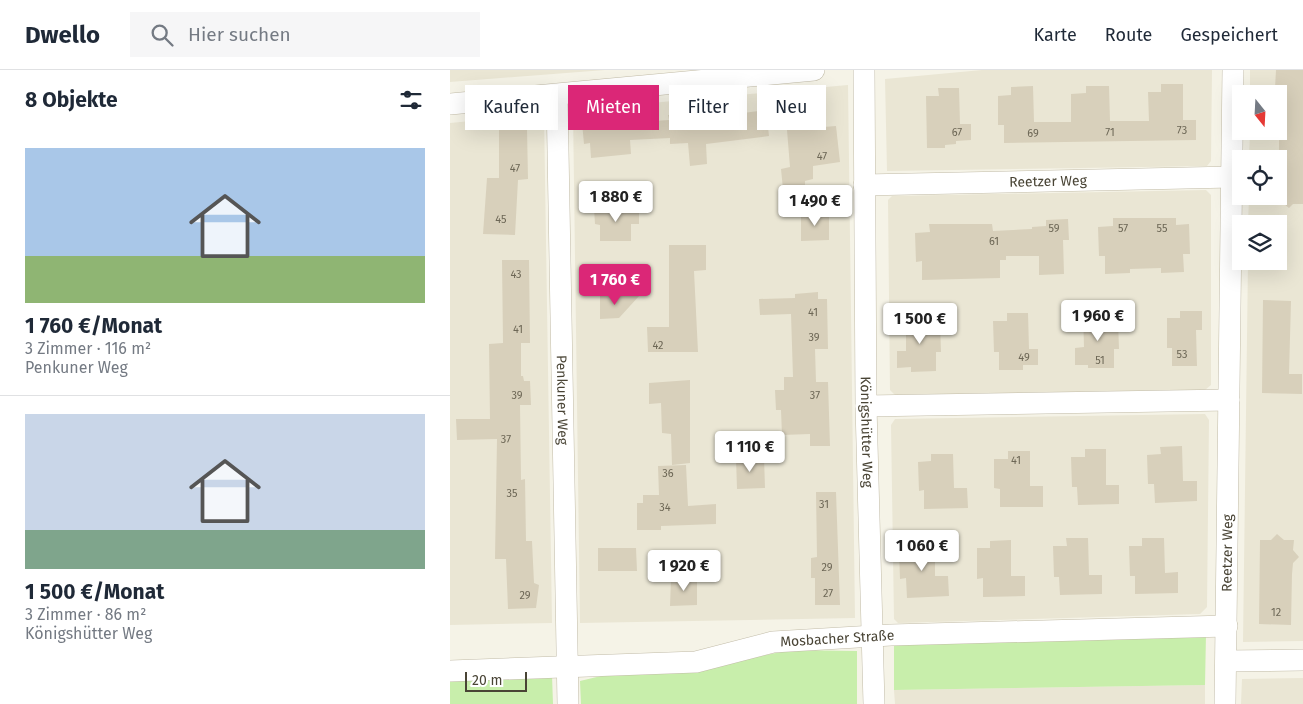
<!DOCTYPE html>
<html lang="de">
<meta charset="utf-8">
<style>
body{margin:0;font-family:"Fira Sans",sans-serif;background:#f6f6f7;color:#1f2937;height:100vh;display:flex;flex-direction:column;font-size:19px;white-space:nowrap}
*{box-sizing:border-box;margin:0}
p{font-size:16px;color:#747a83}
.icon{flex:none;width:28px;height:28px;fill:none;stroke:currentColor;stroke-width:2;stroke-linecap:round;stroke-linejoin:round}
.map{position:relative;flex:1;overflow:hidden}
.details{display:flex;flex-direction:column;background:#fff;width:450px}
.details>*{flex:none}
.top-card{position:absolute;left:15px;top:15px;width:475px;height:45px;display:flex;gap:10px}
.needle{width:32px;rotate:162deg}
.tools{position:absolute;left:782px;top:15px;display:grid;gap:10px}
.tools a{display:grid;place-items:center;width:55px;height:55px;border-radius:0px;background:#fff;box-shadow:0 5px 20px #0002;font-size:25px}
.scale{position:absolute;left:15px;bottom:12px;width:62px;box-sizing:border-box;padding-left:5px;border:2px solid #494435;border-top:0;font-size:14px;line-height:18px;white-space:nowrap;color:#494435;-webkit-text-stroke:4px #fff;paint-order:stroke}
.price{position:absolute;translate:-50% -42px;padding:0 11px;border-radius:5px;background:#fff;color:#222;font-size:16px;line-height:32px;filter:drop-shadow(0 1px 2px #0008)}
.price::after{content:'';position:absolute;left:50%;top:30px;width:15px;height:11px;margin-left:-8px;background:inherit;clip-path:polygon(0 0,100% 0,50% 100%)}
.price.active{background:#db2777;color:#fff}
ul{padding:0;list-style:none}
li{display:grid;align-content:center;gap:10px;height:265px;padding:0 25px}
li+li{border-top:1px solid #e0e1e3}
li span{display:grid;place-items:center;height:155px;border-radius:0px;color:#555}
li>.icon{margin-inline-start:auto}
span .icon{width:90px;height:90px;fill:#fffc;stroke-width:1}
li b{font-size:21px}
h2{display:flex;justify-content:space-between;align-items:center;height:60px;padding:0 25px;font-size:21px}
.pill{padding:0 18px;border-radius:0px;background:#fff;box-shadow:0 5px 20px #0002;font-size:18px;line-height:45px}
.pill.active{background:#db2777;color:#fff}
header{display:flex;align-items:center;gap:30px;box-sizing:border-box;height:70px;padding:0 25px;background:#fff;border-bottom:1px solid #e0e1e3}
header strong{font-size:24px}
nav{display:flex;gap:28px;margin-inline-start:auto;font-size:18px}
.search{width:350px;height:45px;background:#f6f6f7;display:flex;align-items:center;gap:12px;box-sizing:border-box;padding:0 18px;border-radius:0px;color:#747a83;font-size:19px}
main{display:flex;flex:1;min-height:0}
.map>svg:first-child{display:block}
</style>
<header>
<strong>Dwello</strong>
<div class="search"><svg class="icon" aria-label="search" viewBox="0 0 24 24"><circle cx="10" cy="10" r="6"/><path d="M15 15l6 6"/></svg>Hier suchen</div>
<nav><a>Karte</a><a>Route</a><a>Gespeichert</a></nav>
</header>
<main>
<section class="details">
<h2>8 Objekte<svg class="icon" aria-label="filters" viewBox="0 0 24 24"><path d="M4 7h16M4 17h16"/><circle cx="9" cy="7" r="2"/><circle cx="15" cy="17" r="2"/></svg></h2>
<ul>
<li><span style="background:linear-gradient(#a9c7e8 70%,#8fb573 0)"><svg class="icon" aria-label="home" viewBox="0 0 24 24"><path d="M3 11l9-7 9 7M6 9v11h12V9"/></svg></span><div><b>1 760 €/Monat</b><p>3 Zimmer · 116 m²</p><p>Penkuner Weg</p></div></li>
<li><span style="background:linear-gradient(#c9d6e8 75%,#7fa58c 0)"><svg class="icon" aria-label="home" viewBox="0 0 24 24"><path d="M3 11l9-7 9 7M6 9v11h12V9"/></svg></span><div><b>1 500 €/Monat</b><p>3 Zimmer · 86 m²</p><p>Königshütter Weg</p></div></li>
</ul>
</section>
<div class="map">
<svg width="853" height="634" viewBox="0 0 853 634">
<rect width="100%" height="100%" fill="#f5f3e7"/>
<path fill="#eae6d4" d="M0,0H155L0,12Z
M532,0H762L761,91L757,96L437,101L435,9Z
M800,0H853V571L793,572L798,191H829V154H798L799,126H829V89H799L800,61H829V24H800Z
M398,15L405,548L130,553L123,40Z
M94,44L102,553L0,555V53Z
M756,120L761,125V315L755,320L445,325L440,320L438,130L442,126Z
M755,344L759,350L757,537L750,544L448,553L444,549L441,355L445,349Z
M853,608V634H791L792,609Z
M755,615V634H445L444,620Z"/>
<path fill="#c8eeab" d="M756,564L755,615L444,620V572Z
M341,580L407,581V634H131L130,611L151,606L236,601Z
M102,605L103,634H0V611Z"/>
<path fill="#d8d0bb" d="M826,0H853V134H843L839,138L834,134H829V18H825Z
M711,14H733V50H746V70L554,73V55H548V26L561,25V17L583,16L584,52H621V24L636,23V16H659L660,51H699L698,22H711Z
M488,18H509L510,54H521V70L506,71V74L495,75V78H477L476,26H489Z
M316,40L319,66L256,74L257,94L240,96L238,73L220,74V68L180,70L181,84L141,88L140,73L134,74L132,52L172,49V53L219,50L218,45L248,43V49Z
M386,56L390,92L363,96V109L355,111V127L334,129L331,99L340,97L337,60Z
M77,59L78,109L68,110L65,165L33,164L37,108H49V60Z
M189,137V154H181V171H150V155L145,154L144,138Z
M351,144H379V170L351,171Z
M663,148H726V155L739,154L740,184H733L734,202L711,203V198L680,199V203L655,204V186H649L648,157L663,156Z
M618,149L619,170H613L614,204L589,205V186H556V190H550V208L472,210V191L466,192L465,163L480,162L479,154H542L543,161L582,159V157L596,156V150Z
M219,175H256V200L244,201L248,282H198L197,257H219Z
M52,190H79L80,273H71V306H73L74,311H80L81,335H70L71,410L75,409L76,471H82L84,513L89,515L86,538L58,539L56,489H45L47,369L7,370L6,349H40L39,274L53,273Z
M368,222V229H377L378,279H365L366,312H378L380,376H360V364L332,365L331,340H326L325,320H334V307H343L341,244L310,245L309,229L345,228V224Z
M190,225L169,248L150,249V226Z
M813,230L841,231L839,304H852V324L812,323Z
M730,241H752V260H746L747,296H722V278H717V248H730Z
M633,242H654V250H668L669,279H664V298H638V295H625V278L634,277Z
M557,243H578L579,279H588V295H573V300H549V282H544L543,251H557Z
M456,245H477V252H490L491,282H486V301L461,302V297L447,298V281H456Z
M240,310V393L222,395L221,364L212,363L211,333L199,334V313Z
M732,376L733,411H747V431L705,433L704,414H698L697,385L711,384L710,377Z
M635,379H656V415H669V434L628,435L627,417H622L621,387H635Z
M558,381H580V416H593V437H550V419L544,418V389H558Z
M481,384H503L504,418H517L518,438L474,439V420L469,421L468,392L481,391Z
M314,387L315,418L287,419L286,388Z
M236,395L238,436L266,434V454L211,456V460H187V433H193V425H209L208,396Z
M366,422H386L390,535H365V508H361V488L367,487Z
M827,464L834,470H844L843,480L849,487L843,493L842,504L841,555L809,554L810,470H821Z
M616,468H638L639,505H652V524L610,525L609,507H604L603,476H617Z
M692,468H714L715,503L728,502V523L685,524V506H680L679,476H692Z
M561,470V506H575V526L533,527V508L527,509V478H540V471Z
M485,472V506H498L499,526L457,528L456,508L450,509L449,481L463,480V473Z
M148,478H186L187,501H148Z
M221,509H247V535L220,536Z"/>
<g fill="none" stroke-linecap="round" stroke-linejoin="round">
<g stroke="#c2bca8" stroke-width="22">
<g id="street">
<path id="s1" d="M414,0L416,336L424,634"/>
<path id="s2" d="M107,25L118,634"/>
<path d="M0,34L364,0"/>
<path id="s3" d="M414,115L782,107"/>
<path d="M416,336L779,330"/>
<path d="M776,591L853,590"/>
<path id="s4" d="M0,601L246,592L323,572L441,565L777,556"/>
<path id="s5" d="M775,634L783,0"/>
</g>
</g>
<use href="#street" stroke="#fff" stroke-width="21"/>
</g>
<g text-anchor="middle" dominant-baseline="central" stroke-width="4.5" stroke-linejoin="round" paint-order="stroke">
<g font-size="11" fill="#6d6756">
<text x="732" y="60">73</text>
<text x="507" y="62">67</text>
<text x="660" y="62">71</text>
<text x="583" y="63">69</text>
<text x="372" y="86">47</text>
<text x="65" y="98">47</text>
<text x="51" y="149">45</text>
<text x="604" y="158">59</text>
<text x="673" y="158">57</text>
<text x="712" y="158">55</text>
<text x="544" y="171">61</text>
<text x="66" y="204">43</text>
<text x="363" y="242">41</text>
<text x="68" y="259">41</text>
<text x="364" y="267">39</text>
<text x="208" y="275">42</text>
<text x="732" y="284">53</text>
<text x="574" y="287">49</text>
<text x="650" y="290">51</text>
<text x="67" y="325">39</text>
<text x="365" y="325">37</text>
<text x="56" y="369">37</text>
<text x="566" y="390">41</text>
<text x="218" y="403">36</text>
<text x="62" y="423">35</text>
<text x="374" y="434">31</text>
<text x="215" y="437">34</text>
<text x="377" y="497">29</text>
<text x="378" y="523">27</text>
<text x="75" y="525">29</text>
<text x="826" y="542">12</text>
</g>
<g font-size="14" fill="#494435" stroke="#fff">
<text stroke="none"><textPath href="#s3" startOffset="184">Reetzer Weg</textPath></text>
<text stroke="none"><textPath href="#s2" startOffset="305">Penkuner Weg</textPath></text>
<text stroke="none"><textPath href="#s1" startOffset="362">Königshütter Weg</textPath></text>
<text stroke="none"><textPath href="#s5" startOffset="151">Reetzer Weg</textPath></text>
<text stroke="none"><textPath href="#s4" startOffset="390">Mosbacher Straße</textPath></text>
</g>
</g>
</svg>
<div class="tools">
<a><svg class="needle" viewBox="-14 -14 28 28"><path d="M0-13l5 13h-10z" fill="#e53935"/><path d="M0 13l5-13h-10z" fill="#747a83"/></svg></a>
<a><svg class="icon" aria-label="locate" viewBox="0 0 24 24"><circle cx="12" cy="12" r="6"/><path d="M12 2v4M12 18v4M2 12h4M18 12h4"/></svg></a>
<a><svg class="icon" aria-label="layers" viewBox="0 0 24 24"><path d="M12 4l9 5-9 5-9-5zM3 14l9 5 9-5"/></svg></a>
</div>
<div class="scale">20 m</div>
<b class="price" style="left:166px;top:153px">1 880 €</b>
<b class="price" style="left:365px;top:157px">1 490 €</b>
<b class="price active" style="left:165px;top:236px">1 760 €</b>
<b class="price" style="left:648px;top:272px">1 960 €</b>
<b class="price" style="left:470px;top:275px">1 500 €</b>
<b class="price" style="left:300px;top:403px">1 110 €</b>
<b class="price" style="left:472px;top:502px">1 060 €</b>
<b class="price" style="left:234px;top:522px">1 920 €</b>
<div class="top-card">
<a class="pill">Kaufen</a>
<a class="pill active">Mieten</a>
<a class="pill">Filter</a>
<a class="pill">Neu</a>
</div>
</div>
</main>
